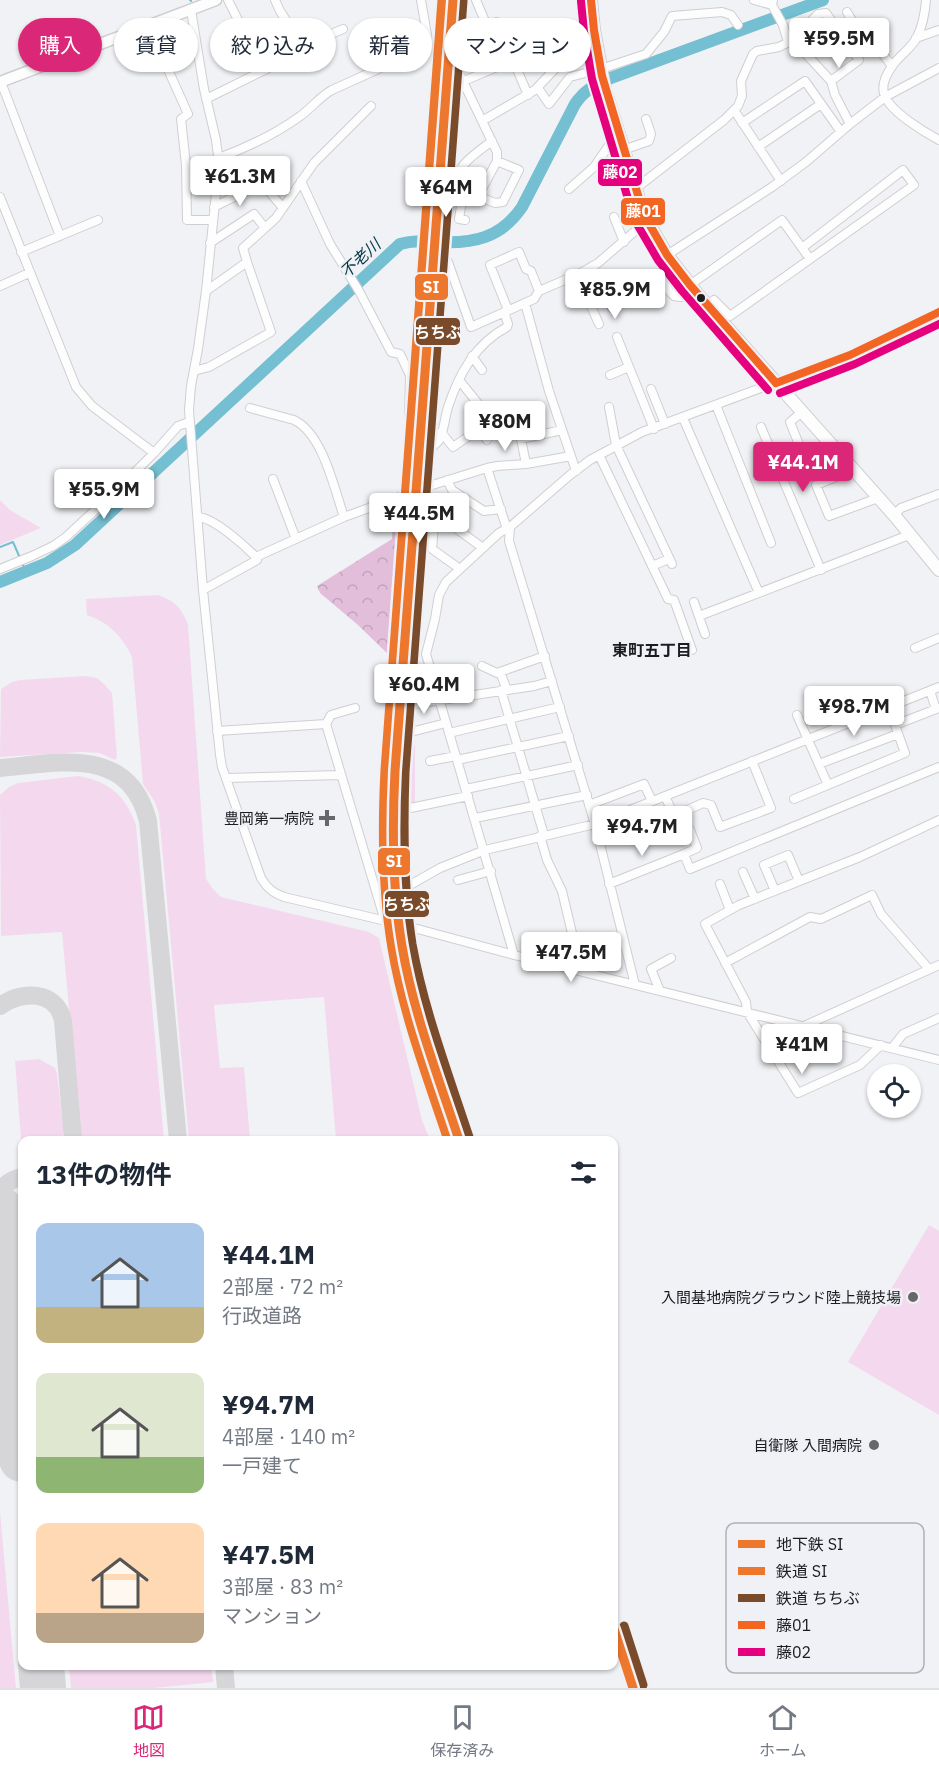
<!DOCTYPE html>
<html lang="ja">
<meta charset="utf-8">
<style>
body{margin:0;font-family:"IBM Plex Sans","Noto Sans JP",sans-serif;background:#f2f2f3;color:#1f2937;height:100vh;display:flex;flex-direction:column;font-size:22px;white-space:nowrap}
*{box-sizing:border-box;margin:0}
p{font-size:20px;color:#747a83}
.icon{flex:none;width:33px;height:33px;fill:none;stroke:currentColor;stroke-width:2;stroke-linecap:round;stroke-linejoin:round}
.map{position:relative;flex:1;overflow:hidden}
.sheet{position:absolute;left:18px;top:1136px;width:600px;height:534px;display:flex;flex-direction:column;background:#fff;border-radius:12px;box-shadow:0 2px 4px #0004}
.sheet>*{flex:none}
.top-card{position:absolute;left:18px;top:18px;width:600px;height:54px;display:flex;gap:12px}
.tools{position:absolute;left:867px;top:1064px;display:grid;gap:12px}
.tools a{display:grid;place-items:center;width:54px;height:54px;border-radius:50%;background:#fff;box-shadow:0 2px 4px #0004;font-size:30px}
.price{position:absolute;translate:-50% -51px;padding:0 14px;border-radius:6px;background:#fff;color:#222;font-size:20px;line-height:39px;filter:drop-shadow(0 2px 3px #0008)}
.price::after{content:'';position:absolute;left:50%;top:36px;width:18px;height:14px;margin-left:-9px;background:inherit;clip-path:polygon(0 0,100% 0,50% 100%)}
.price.on{background:#db2777;color:#fff}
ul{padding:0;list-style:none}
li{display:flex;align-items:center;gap:18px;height:150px;padding:0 18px}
li span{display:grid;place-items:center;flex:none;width:168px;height:120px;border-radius:12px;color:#555}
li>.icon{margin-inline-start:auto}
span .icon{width:72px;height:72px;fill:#fffc;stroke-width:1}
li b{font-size:26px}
h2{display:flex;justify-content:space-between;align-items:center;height:72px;padding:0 18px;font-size:26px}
.tag{padding:0 21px;border-radius:27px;background:#fff;box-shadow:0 2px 4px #0004;font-size:21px;line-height:54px}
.tag.on{background:#db2777;color:#fff}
.tab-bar{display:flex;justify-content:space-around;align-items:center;height:84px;border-top:2px solid #e0e1e3;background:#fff;font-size:16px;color:#747a83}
.tab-bar a{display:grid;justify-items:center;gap:3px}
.tab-bar .on{color:#db2777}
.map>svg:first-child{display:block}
</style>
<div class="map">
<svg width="939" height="1688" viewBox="0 0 939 1688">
<defs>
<pattern id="forest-crowns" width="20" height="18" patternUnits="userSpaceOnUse" patternTransform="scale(1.5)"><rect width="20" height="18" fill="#e2beda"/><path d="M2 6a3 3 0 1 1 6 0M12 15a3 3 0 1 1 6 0" fill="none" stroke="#c1a3bb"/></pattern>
</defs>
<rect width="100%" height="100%" fill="#f1f2f5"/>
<path fill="#f4d9ee" d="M0,500L10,510L41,528L0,545Z
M158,595C176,602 180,606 188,624L206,879L213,889L221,897L369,932L379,938L422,1120L430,1140H336L324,997L214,1005L220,1068L244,1067L250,1140H189L159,814L155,802L143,784L132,657C123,637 108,622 87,615L86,599Z
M85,676L97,678L104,684L112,693L117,757L115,760L100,753L82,752L0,757L1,689L12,682L20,680Z
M415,745V807L400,810L404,747Z
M78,776C109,781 126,796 136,825L164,1140H81L62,932L1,936L0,795L9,787L18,783Z
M39,1059L55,1068L57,1074L64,1132L61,1140H22V1152L15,1061Z
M929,1225L939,1231V1415L848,1362Z
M0,1512L16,1688H0Z
M69,1665H211L213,1682L154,1688H71Z"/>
<path fill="url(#forest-crowns)" d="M405,499L393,659L358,625L320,593L317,586L392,539L394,503Z"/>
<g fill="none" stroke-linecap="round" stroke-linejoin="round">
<path stroke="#74bfd1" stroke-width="2" d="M190,0L191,1
M0,547L13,542L20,558
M22,563L26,571"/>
<path stroke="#74bfd1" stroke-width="12" d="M0,582L47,563L75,545L400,244C413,240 425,241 438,242C473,244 501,238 522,207L575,104C584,91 594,85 608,79L823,0"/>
<path stroke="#d6d6d8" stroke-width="18" d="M0,768C59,763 129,745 148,821L178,1140
M0,1006C21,990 57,990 63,1021L73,1140
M0,1193C5,1183 12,1179 22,1177
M0,1373L8,1361L12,1343
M0,1402L14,1419L20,1436
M224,1665L226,1688"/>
<path stroke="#d6d6d8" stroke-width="46" d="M0,1209L22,1459
M41,1665L43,1688"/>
<g stroke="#cfcfd2" stroke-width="10">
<path id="minor" d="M228,0L257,58
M275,0L280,11L299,40
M476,0L487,26L497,22
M754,0L772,5
M773,0L772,5L783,25L788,42
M926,0C925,13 923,25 917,37C912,48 900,55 893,65C887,73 880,85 885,96C891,112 924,132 939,140
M191,10L204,89L216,140L219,164L206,291L198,349L191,386L189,410L203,590L220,755L222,767L261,878C267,888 273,893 284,897L399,924L514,955L939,1060
M847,12L862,38L868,35L892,66
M148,25L188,114L181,119L186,165L187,220H212
M394,29L403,57
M916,38L939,30
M793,40L831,81L835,95L850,124
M456,67L497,152V161L478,196
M464,81L513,60L528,95
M1,82L60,236
M538,88L549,104L570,77L601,69L646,54L664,32L672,16L722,12L731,15L738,25
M206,99L307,49L322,38L343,29
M734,110L781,181
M482,121L535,90L583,39L594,30
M742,123L805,81L841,132
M492,141C467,160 461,162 450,192L478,196L495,203L503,202L519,170L497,161
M758,147L821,104
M623,150L649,141L651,134L646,119
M219,158C248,147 274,135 299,117C311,109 319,97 332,90L429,46L421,0
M301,181L330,244L359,291L391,352L400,354L410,375L409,415
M569,189L594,167L612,141L619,137
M463,194L459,219L465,220
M0,197L76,387L92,406L154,453
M214,207L262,183L283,208
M614,217L624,242
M210,243L254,214L265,228
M21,252L98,220
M667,255L772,187L806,162L850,124L885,97L939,68
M448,262L471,327L534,299L539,291L579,274L598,263L641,226
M592,266L612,308L665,281
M577,275L599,324
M690,285L782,220L810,259
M0,286L29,273
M206,291L247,262L243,248L276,218L314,163L371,106
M699,296L680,297L674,296L669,291L663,276L664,268L643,230L631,195L635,189L724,120L738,106L742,96L741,81L753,54L757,51L779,47L793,40L818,14L826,13L859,60L831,81
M525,303L549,391L576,471
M707,305L714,300L730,316L914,185L903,170L802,248
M508,310L490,265L519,252L526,269L531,271L539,291
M504,312L508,324L507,327C475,344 459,374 448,407C445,417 444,429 440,439C437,444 431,447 428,452L426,487L487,468L507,529
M617,337L654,429
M472,356L482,370
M194,371L209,367L271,332L247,262
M610,375L629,367
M459,380L480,406
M651,389L665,424
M716,405L771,543
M609,407L616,445L672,564
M250,408L294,420C323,434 334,488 344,517
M802,412L790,422L804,457L832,445
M683,418L759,593
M761,427L821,570
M562,430L521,439L526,464L571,456
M441,432L453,447L479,429L487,440
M599,455L668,599L674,600L692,650
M487,468L497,466L526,464
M853,470L816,485L829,516L878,498
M273,479L296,539
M447,480L452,490L484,511L501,509
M426,487L435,513L432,549L460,569
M435,513L483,548
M894,515L901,508L939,494
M198,517C214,518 244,545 256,557L257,560L203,590
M510,527L499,533L446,582L439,595L435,619L426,654L514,955
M256,557L344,517L405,495
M652,566L669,559
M0,569L32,556L53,546L66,537L120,487L154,453L178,426L189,422
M694,602L705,634
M699,616L909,535
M915,648L939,638
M482,666L497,673L545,656
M500,672L507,690
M501,690L544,835
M930,691L936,709
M415,704L534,686L552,681
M355,708L331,715L326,724L385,921
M797,715L828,785
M217,731L326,724
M407,733L446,723
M449,733L560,707
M457,760L569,736
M430,761L456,756
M819,764L898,734
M226,778L340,775
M466,789L578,765
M665,796L674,816L703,803L711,805L720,827L771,808L752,761
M794,799L905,753L895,725L939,708
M589,805L644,784L652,801
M401,810L468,796
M475,818L587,795
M690,830L697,848L684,854L690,869L939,767
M540,836L547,860L562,891L581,971
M743,872L755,899
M458,880L491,871
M609,884L684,854
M720,884L730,910
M403,889L440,868L485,850L595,824L939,687
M775,891L764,865L788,855L799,881
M725,963L810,917L821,919L872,895L881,914L929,969
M635,985L595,824L509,541L510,527L570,475L590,460L642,432L850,355L939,312
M660,991L651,969L671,958
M804,1026L939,965
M881,1045L860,1065L798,1093L747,1012L746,1002L705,924L739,905L860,857L939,820
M892,1048L903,1034L939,1018"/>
</g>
<g stroke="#cfcfd2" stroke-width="13">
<path id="major" d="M0,82L216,0"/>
</g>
<g stroke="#cfcfd2" stroke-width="14">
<path id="highway" d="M591,0L594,30L605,89L644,215L667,255L699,296L894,515L939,570"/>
</g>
<use href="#minor" stroke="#fdfdfe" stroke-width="8"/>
<use href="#major" stroke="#fdfdfe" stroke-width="10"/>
<use href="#highway" stroke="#fdfdfe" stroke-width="12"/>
<g stroke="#f0f1f6" stroke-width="12">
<path id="bus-1" d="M591,0L594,30L602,76L644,215L667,255L690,285L776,383
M776,383L850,355L939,312"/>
</g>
<g stroke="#f0f1f6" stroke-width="12">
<path id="bus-2" d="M581,1L584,32L592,79L634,219L658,260L682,291L768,390
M780,393L855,364L939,324"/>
</g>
<use href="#bus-1" stroke="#f26522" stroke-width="8"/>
<use href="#bus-2" stroke="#e5007d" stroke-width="8"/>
<g stroke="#f0f1f6" stroke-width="14">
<path id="rail-1" d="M442,0L385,770C382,829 382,889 392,948C403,1014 427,1077 448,1140"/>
</g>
<g stroke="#f0f1f6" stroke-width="14">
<path id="rail-2" d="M463,1L405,772C403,829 403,887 412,944C424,1010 448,1073 469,1137
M624,1626L643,1685"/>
</g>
<use href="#rail-1" stroke="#ed772d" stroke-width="9"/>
<use href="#rail-2" stroke="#7a4b2a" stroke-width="9"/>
<g stroke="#f0f1f6" stroke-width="14">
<path id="metro-1" d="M453,0L395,771C392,829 392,888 402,946C413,1012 438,1076 459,1140
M614,1629L633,1688"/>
</g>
<use href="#metro-1" stroke="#ed772d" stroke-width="9"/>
</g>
<circle fill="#1c1c1e" stroke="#f0f1f6" stroke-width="2" cx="701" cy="298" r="5"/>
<g fill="#676769" stroke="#f0f1f6" stroke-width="2">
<path d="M324 809h6v6h6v6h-6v6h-6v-6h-6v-6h6z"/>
<circle cx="913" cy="1297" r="6"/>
<circle cx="874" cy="1445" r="6"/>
</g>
<g text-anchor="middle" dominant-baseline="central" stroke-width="5" stroke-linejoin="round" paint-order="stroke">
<g font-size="15" fill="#1c1c1e" stroke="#f0f1f6" text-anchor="end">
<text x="314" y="818">豊岡第一病院</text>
<text x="901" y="1297">入間基地病院グラウンド陸上競技場</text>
<text x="862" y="1445">自衛隊 入間病院</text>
</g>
<g font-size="16" font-style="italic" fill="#033641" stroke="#f0f1f6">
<text transform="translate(360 258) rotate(-43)">不老川</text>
</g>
<g font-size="16" font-weight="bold" fill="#1c1c1e" stroke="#f0f1f6">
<text x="652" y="650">東町五丁目</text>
</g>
</g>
<rect x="726" y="1523" width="198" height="150" rx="9" fill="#f0f1f6" stroke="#b0b1b5" stroke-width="1.5"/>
<rect x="738" y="1540" width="27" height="8" fill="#ed772d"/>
<rect x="738" y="1567" width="27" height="8" fill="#ed772d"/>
<rect x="738" y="1594" width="27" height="8" fill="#7a4b2a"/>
<rect x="738" y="1621" width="27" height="8" fill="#f26522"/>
<rect x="738" y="1648" width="27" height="8" fill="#e5007d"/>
<g font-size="16" fill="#1c1c1e">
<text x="776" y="1550">地下鉄 SI</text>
<text x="776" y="1577">鉄道 SI</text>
<text x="776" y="1604">鉄道 ちちぶ</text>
<text x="776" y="1631">藤01</text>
<text x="776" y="1658">藤02</text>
</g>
<g stroke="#f0f1f6" stroke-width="2">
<rect x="597" y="158" width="46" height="29" rx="6" fill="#e5007d"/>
<rect x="620" y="197" width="46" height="29" rx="6" fill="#f26522"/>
<rect x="414" y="273" width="35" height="28" rx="6" fill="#ed772d"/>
<rect x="415" y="317" width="46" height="29" rx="6" fill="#7a4b2a"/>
<rect x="377" y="847" width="34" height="29" rx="6" fill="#ed772d"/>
<rect x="384" y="890" width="46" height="28" rx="6" fill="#7a4b2a"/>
</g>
<g font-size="16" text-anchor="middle" font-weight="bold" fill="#fff">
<text x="620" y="178">藤02</text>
<text x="643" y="217">藤01</text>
<text x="431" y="293">SI</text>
<text x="438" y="338">ちちぶ</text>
<text x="394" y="867">SI</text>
<text x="407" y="910">ちちぶ</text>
</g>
</svg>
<div class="tools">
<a><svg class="icon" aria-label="locate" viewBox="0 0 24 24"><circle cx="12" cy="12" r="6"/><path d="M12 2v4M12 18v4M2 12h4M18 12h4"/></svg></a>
</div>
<b class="price" style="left:839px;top:69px">¥59.5M</b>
<b class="price" style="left:240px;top:207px">¥61.3M</b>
<b class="price" style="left:446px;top:218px">¥64M</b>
<b class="price" style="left:615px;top:320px">¥85.9M</b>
<b class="price" style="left:505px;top:452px">¥80M</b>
<b class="price on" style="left:803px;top:493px">¥44.1M</b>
<b class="price" style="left:104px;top:520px">¥55.9M</b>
<b class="price" style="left:419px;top:544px">¥44.5M</b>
<b class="price" style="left:424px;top:715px">¥60.4M</b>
<b class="price" style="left:854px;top:737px">¥98.7M</b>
<b class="price" style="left:642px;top:857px">¥94.7M</b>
<b class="price" style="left:571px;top:983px">¥47.5M</b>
<b class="price" style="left:802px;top:1075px">¥41M</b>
<div class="top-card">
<a class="tag on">購入</a>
<a class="tag">賃貸</a>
<a class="tag">絞り込み</a>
<a class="tag">新着</a>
<a class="tag">マンション</a>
</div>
<section class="sheet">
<h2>13件の物件<svg class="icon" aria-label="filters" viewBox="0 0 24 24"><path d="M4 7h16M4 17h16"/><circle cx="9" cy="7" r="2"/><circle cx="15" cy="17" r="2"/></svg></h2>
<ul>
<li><span style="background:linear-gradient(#a9c7e8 70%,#c2b280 0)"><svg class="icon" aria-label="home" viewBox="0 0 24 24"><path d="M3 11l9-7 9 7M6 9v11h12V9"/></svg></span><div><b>¥44.1M</b><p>2部屋 · 72 m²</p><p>行政道路</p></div></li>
<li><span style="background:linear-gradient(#dfe7d0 70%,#8fb573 0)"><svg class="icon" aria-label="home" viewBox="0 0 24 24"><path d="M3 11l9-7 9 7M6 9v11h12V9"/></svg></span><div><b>¥94.7M</b><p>4部屋 · 140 m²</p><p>一戸建て</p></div></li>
<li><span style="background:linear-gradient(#ffd9b3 75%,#b9a48a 0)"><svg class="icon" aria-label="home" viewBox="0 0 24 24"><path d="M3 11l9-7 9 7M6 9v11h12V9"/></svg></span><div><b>¥47.5M</b><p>3部屋 · 83 m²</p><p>マンション</p></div></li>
</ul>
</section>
</div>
<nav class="tab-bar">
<a class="on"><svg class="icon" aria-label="map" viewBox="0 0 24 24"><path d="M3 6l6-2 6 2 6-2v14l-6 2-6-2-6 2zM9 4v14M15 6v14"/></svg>地図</a>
<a><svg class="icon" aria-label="saved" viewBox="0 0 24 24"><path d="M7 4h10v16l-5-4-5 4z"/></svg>保存済み</a>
<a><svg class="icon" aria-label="home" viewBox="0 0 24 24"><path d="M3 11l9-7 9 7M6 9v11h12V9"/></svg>ホーム</a>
</nav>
